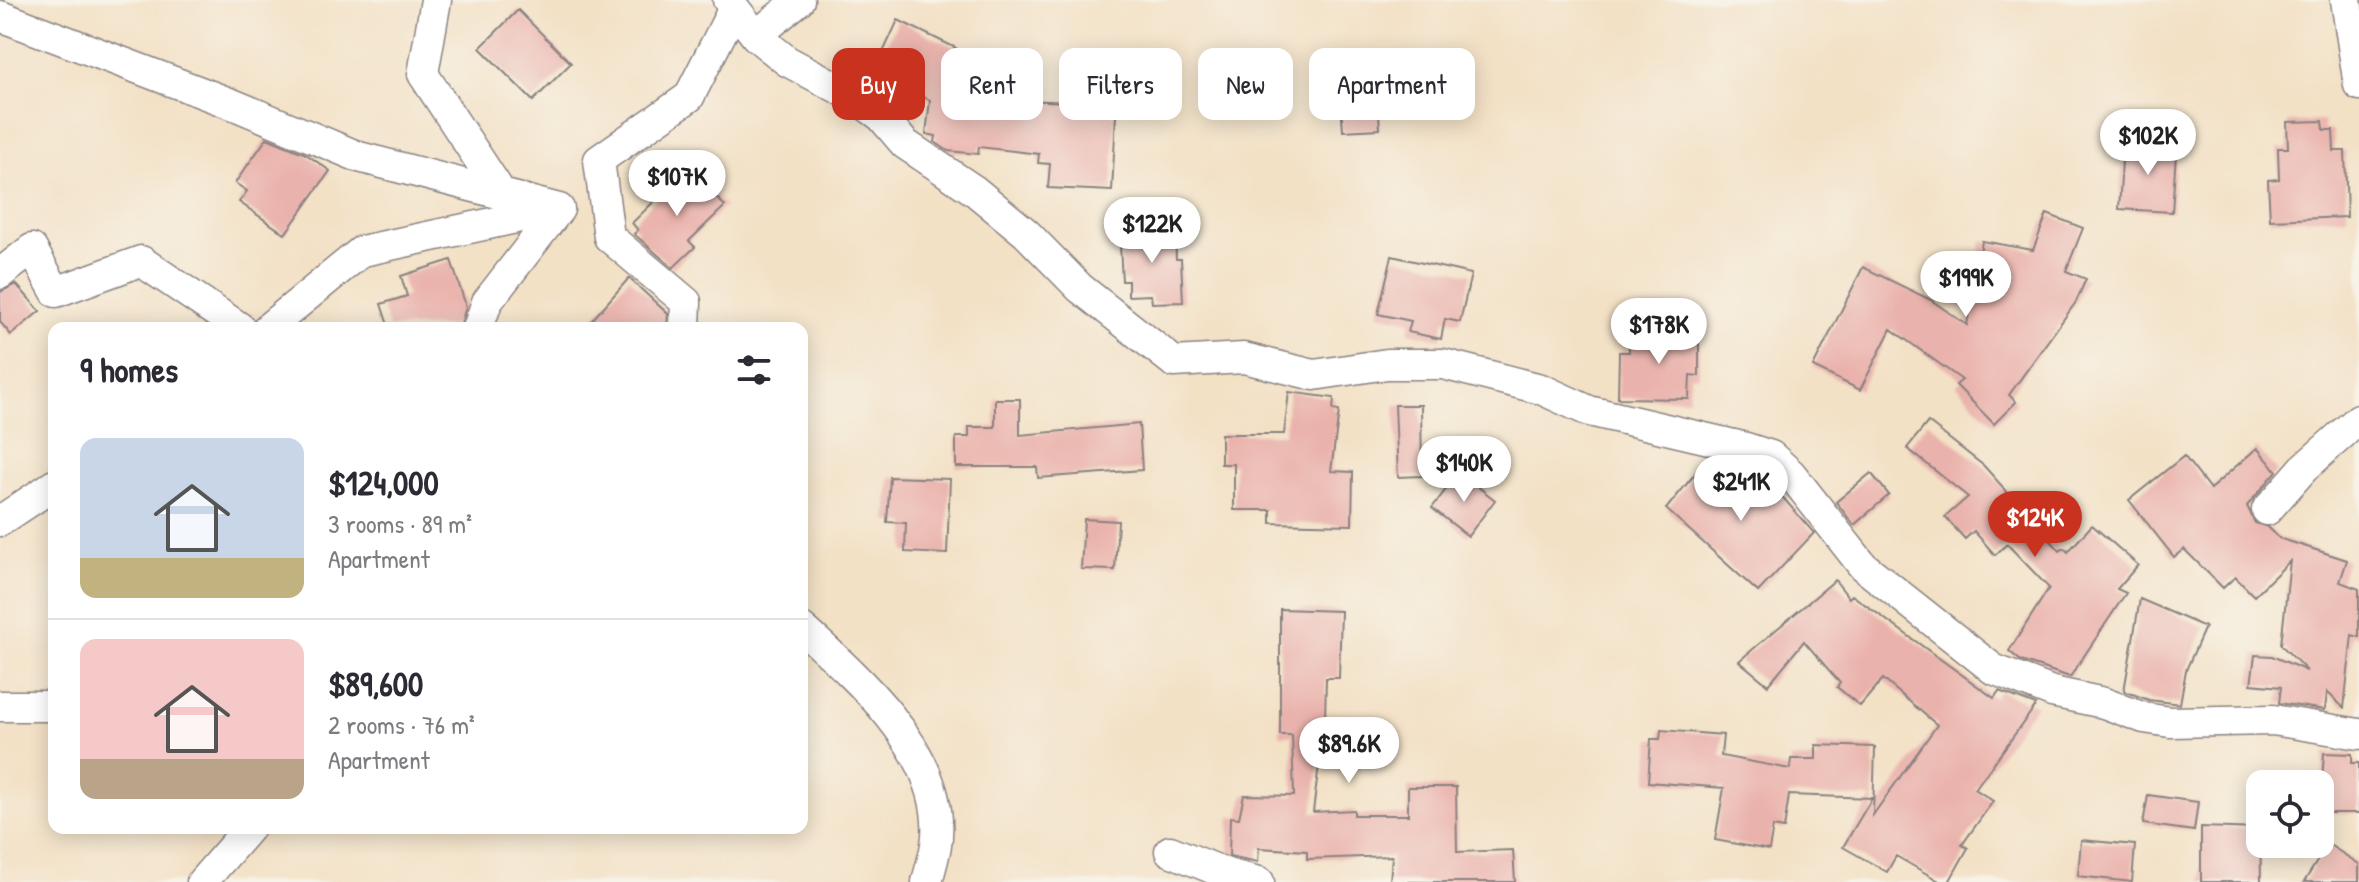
<!DOCTYPE html>
<meta charset="utf-8">
<style>
body{margin:0;font-family:"Patrick Hand",sans-serif;background:#f2f2f3;color:#2b2b33;height:100vh;display:flex;flex-direction:column;font-size:30px;white-space:nowrap}
*{box-sizing:border-box;margin:0}
p{font-size:26px;color:#7c7c81}
.icon{flex:none;width:44px;height:44px;fill:none;stroke:currentColor;stroke-width:2;stroke-linecap:round;stroke-linejoin:round}
.map{position:relative;flex:1;overflow:hidden}
.drawer{position:absolute;left:48px;top:322px;width:760px;height:512px;display:flex;flex-direction:column;background:#fff;border-radius:16px;box-shadow:0 4px 20px #0003}
.drawer>*{flex:none}
.guide{position:absolute;left:832px;top:48px;width:760px;height:72px;display:flex;gap:16px}
.controls{position:absolute;left:2246px;top:770px;display:grid;gap:16px}
.controls a{display:grid;place-items:center;width:88px;height:88px;border-radius:16px;background:#fff;box-shadow:0 4px 20px #0003;font-size:40px}
.price{position:absolute;translate:-50% -68px;padding:0 18px;border-radius:28px;background:#fff;color:#222;font-size:26px;line-height:52px;filter:drop-shadow(0 2px 4px #0008)}
.price::after{content:'';position:absolute;left:50%;top:48px;width:24px;height:18px;margin-left:-12px;background:inherit;clip-path:polygon(0 0,100% 0,50% 100%)}
.price.selected{background:#c8321e;color:#fff}
ul{padding:0;list-style:none}
li{display:flex;align-items:center;gap:24px;height:200px;padding:0 32px}
li+li{border-top:2px solid #e1e1e2}
li span{display:grid;place-items:center;flex:none;width:224px;height:160px;border-radius:16px;color:#555}
li>.icon{margin-inline-start:auto}
span .icon{width:96px;height:96px;fill:#fffc;stroke-width:1}
li b{font-size:34px}
h2{display:flex;justify-content:space-between;align-items:center;height:96px;padding:0 32px;font-size:34px}
.pill{padding:0 28px;border-radius:16px;background:#fff;box-shadow:0 4px 20px #0003;font-size:28px;line-height:72px}
.pill.selected{background:#c8321e;color:#fff}
.map>svg:first-child{display:block}
</style>
<div class="map">
<svg width="2359" height="882" viewBox="0 0 2359 882">
<rect width="100%" height="100%" fill="#f7f3e8"/>
<filter id="ink" filterUnits="userSpaceOnUse"><feTurbulence type="fractalNoise" baseFrequency=".0125" numOctaves="2"/><feDisplacementMap in="SourceGraphic" scale="16" xChannelSelector="R" yChannelSelector="G"/><feConvolveMatrix kernelMatrix="1 2 1 2 8 2 1 2 1" color-interpolation-filters="sRGB"/></filter>
<filter id="wash" filterUnits="userSpaceOnUse"><feTurbulence type="fractalNoise" baseFrequency=".006" numOctaves="4" result="noise"/><feDisplacementMap in="SourceGraphic" scale="32" xChannelSelector="R" yChannelSelector="G"/><feGaussianBlur stdDeviation="1.8" result="paint"/><feColorMatrix in="noise" values="0 0 0 0 0 0 0 0 0 0 0 0 0 0 0 0 0 1.4 0 .05"/><feComposite in="paint" operator="in"/></filter>
<g filter="url(#wash)">
<rect width="100%" height="100%" fill="#f3e1c6"/>
<g id="blocks">
<path fill="#eab2ac" d="M518,10L571,63L533,101L480,48Z
M898,20L956,48L944,72L995,78V82L1003,83L1001,99L1113,104L1112,115H1116L1112,191L1048,188L1050,164L1038,163L1039,154L979,147L978,154L948,151L935,142L936,136L926,134L930,100L873,74Z
M1378,99L1380,129L1343,131L1341,102Z
M2323,121L2324,130H2333L2334,151H2345L2347,217L2270,220L2268,180L2279,179L2278,148H2288L2287,122Z
M267,138L306,154L330,171L285,234L239,202L247,191L235,183Z
M2128,140L2172,142L2171,153H2176L2172,212L2119,209L2122,161H2126Z
M688,168L725,206L689,241L695,247L673,268L634,234L638,230L632,223Z
M2047,214L2083,228L2066,271L2086,279L2076,302L2009,395L2016,402L1994,424L1956,385L1962,380L1891,329L1860,390L1813,367L1863,267L1931,300L1967,325L1982,241L2033,250Z
M1152,224V235L1175,234L1176,259H1181L1183,302L1152,303L1151,295L1128,296V281H1122L1120,245L1127,244L1126,225Z
M1392,256L1471,274L1460,322L1445,319L1441,339L1408,332L1411,321L1378,314Z
M451,260L466,306L461,325L389,328L381,304L407,296L401,276Z
M629,278L668,314L667,328H585Z
M16,284L40,311L11,335L0,322V292Z
M1646,329L1687,330V339L1699,340V376L1690,375L1689,399L1618,398L1619,352H1629V340L1646,341Z
M1289,392L1334,398L1333,410L1339,411L1331,471L1353,472L1352,525L1271,523V510H1234V464H1221V434H1284Z
M995,399H1020V435L1139,424L1142,470L1038,478L1037,467H956V437H969V427H995Z
M1395,405H1421L1422,476L1398,477Z
M1928,422L1984,466L2060,551L2064,548L2068,552L2092,525L2138,565L2117,589L2126,593L2070,677L2021,661L2009,651L2049,588L2007,544L1995,555L1974,531L1965,539L1945,517L1968,497L1907,448Z
M2257,448L2277,471L2247,506L2255,523L2268,527L2279,538L2347,560L2340,582L2359,589V637L2352,635L2344,708L2327,692L2325,710L2279,703L2281,687L2251,684L2255,655L2272,656L2307,671L2281,645L2290,561L2254,596L2235,577L2223,588L2184,549L2174,557L2129,500L2184,456L2210,489Z
M1708,458L1749,491L1764,476L1814,533L1758,592L1666,509Z
M1459,472L1495,500L1468,536L1432,508Z
M1871,473L1889,495L1854,525L1836,502Z
M890,477L950,479L947,554L905,552L906,523L887,522Z
M1084,519L1118,521L1115,570L1081,569Z
M1835,580L1849,598L1852,595L1994,698L1999,691L2036,705L1975,789L1993,801L1962,845L1968,848L1949,882H1941L1896,856L1887,872L1843,847L1872,798L1789,795L1784,829L1773,827L1769,850L1715,840L1724,788L1648,782L1651,739H1660L1661,730L1723,735L1721,756L1790,769L1791,759H1816V745L1875,747L1873,815L1937,725L1883,679L1860,706L1837,687L1840,683L1804,641L1768,685L1739,661Z
M2140,599L2205,627L2186,670L2180,704L2149,700L2124,691Z
M1280,609L1341,611L1339,678H1326L1324,764H1319L1313,812L1354,810V815H1408V787H1456L1457,852L1513,850L1515,882H1390L1392,856L1307,859V851L1259,848L1258,862L1229,856L1230,817L1239,818L1244,795L1294,796L1292,735H1280Z
M2324,753L2352,754V763H2359V813H2326V808H2320Z
M2148,795L2198,802L2194,831L2143,824Z
M2201,827L2260,829L2261,882H2201Z
M2081,840L2135,845L2132,882L2078,876Z
M2328,844L2359,864V882H2304Z"/>
</g>
</g>
<g filter="url(#ink)">
<use href="#blocks" fill-opacity="0" stroke="#8a8280" stroke-width="2"/>
<g fill="none" stroke-linecap="round" stroke-linejoin="round">
<g stroke="#8a8280" stroke-width="33">
<path id="street" d="M436,0L423,74L501,193
M728,0L756,36L787,61L853,96L881,116L905,144L975,191L1026,233L1080,288L1174,362L1244,358L1314,375L1387,364H1443L1541,389L1589,411L1743,447L1771,456L1791,474L1863,566L1993,669L2052,692L2104,703L2144,718L2170,722L2273,720L2359,734
M2346,0L2359,85
M0,16L237,106L359,157L559,209
M756,36L799,0
M0,274L32,249L56,292L141,261L240,328
M268,328L362,251L553,210
M478,328L487,302L559,209
M685,328L686,302L609,237L599,160L689,97L734,8
M2267,510L2304,468L2359,419
M0,521L54,485
M802,628C855,676 933,744 937,821C939,843 932,862 927,882
M0,706H54
M1170,851L1227,874L1259,882
M202,882L249,828"/>
</g>
<use href="#street" stroke="#fff" stroke-width="30"/>
</g>
</g>
</svg>
<div class="controls">
<a><svg class="icon" aria-label="locate" viewBox="0 0 24 24"><circle cx="12" cy="12" r="6"/><path d="M12 2v4M12 18v4M2 12h4M18 12h4"/></svg></a>
</div>
<b class="price" style="left:2148px;top:177px">$102K</b>
<b class="price" style="left:677px;top:218px">$107K</b>
<b class="price" style="left:1152px;top:265px">$122K</b>
<b class="price" style="left:1966px;top:319px">$199K</b>
<b class="price" style="left:1659px;top:366px">$178K</b>
<b class="price" style="left:1464px;top:504px">$140K</b>
<b class="price" style="left:1741px;top:523px">$241K</b>
<b class="price selected" style="left:2035px;top:559px">$124K</b>
<b class="price" style="left:1349px;top:785px">$89.6K</b>
<div class="guide">
<a class="pill selected">Buy</a>
<a class="pill">Rent</a>
<a class="pill">Filters</a>
<a class="pill">New</a>
<a class="pill">Apartment</a>
</div>
<section class="drawer">
<h2>9 homes<svg class="icon" aria-label="filters" viewBox="0 0 24 24"><path d="M4 7h16M4 17h16"/><circle cx="9" cy="7" r="2"/><circle cx="15" cy="17" r="2"/></svg></h2>
<ul>
<li><span style="background:linear-gradient(#c9d6e8 75%,#c2b280 0)"><svg class="icon" aria-label="home" viewBox="0 0 24 24"><path d="M3 11l9-7 9 7M6 9v11h12V9"/></svg></span><div><b>$124,000</b><p>3 rooms · 89 m²</p><p>Apartment</p></div></li>
<li><span style="background:linear-gradient(#f6c9c9 75%,#b9a48a 0)"><svg class="icon" aria-label="home" viewBox="0 0 24 24"><path d="M3 11l9-7 9 7M6 9v11h12V9"/></svg></span><div><b>$89,600</b><p>2 rooms · 76 m²</p><p>Apartment</p></div></li>
</ul>
</section>
</div>
